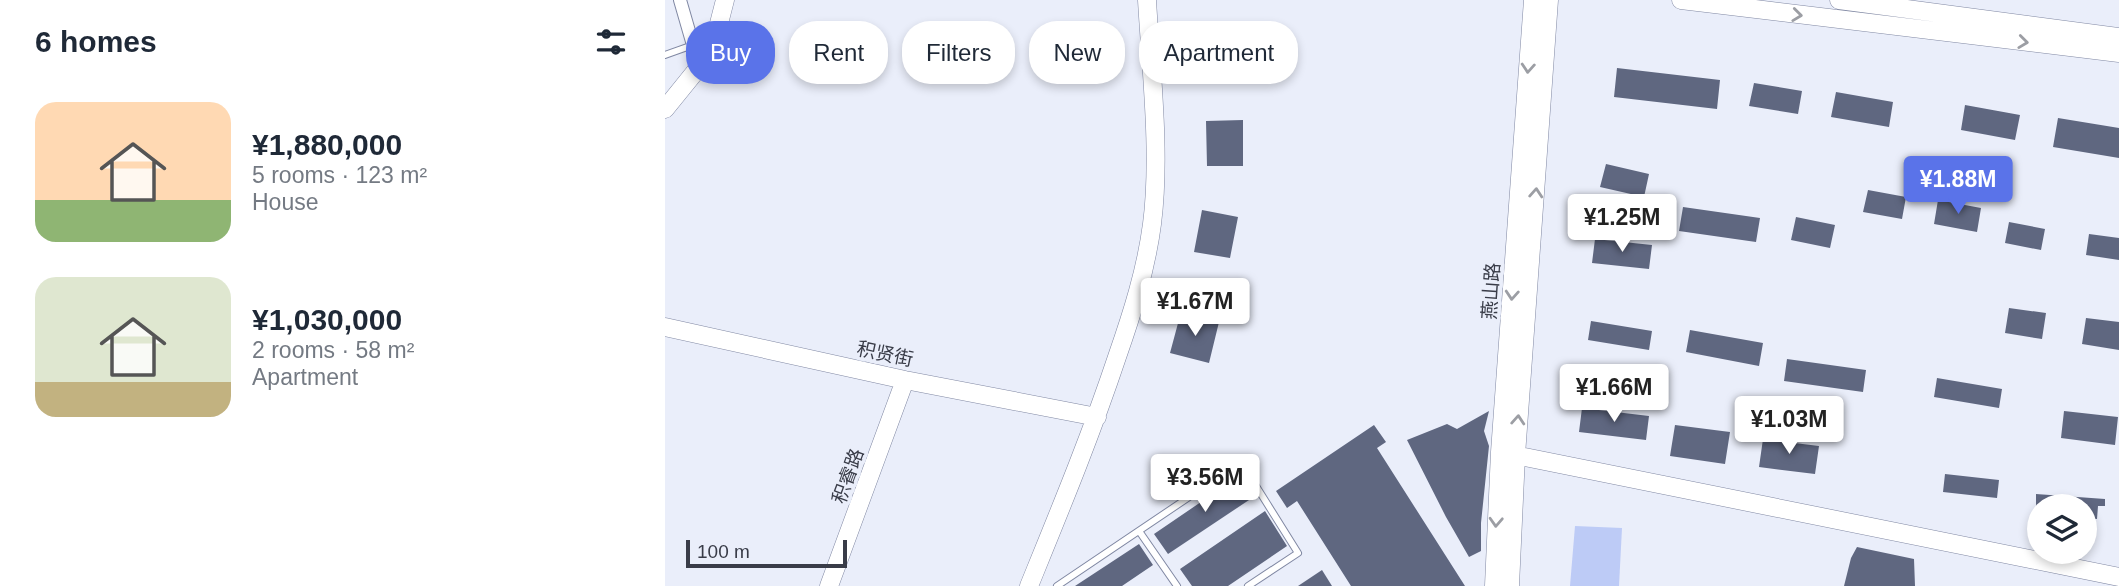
<!DOCTYPE html>
<meta charset="utf-8">
<style>
body{margin:0;font-family:Helvetica,"Noto Sans SC",sans-serif;background:#f6f6f7;color:#1f2937;height:100vh;display:flex;flex-direction:column;font-size:26px;white-space:nowrap}
*{box-sizing:border-box;margin:0}
p{font-size:23px;color:#747a83}
.icon{flex:none;width:38px;height:38px;fill:none;stroke:currentColor;stroke-width:2;stroke-linecap:round;stroke-linejoin:round}
.map{position:relative;flex:1;overflow:hidden}
.sheet{display:flex;flex-direction:column;background:#fff;width:665px}
.sheet>*{flex:none}
.guide{position:absolute;left:21px;top:21px;width:665px;height:63px;display:flex;gap:14px}
.buttons{position:absolute;left:1362px;top:494px;display:grid;gap:14px}
.buttons a{display:grid;place-items:center;width:70px;height:70px;border-radius:50%;background:#fff;box-shadow:0 4px 10px #0003;font-size:35px}
.scale{position:absolute;left:21px;bottom:18px;width:161px;box-sizing:border-box;padding-left:7px;border:4px solid #393c48;border-top:0;font-size:19px;line-height:24px;white-space:nowrap;color:#393c48;-webkit-text-stroke:5px #eaeefa;paint-order:stroke}
.price{position:absolute;translate:-50% -60px;padding:0 16px;border-radius:7px;background:#fff;color:#222;font-size:23px;line-height:46px;filter:drop-shadow(0 2px 4px #0008)}
.price::after{content:'';position:absolute;left:50%;top:42px;width:21px;height:16px;margin-left:-10px;background:inherit;clip-path:polygon(0 0,100% 0,50% 100%)}
.price.on{background:#5a73e9;color:#fff}
ul{padding:0;list-style:none}
li{display:flex;align-items:center;gap:21px;height:175px;padding:0 35px}
li span{display:grid;place-items:center;flex:none;width:196px;height:140px;border-radius:21px;color:#555}
li>.icon{margin-inline-start:auto}
span .icon{width:84px;height:84px;fill:#fffc;stroke-width:1}
li b{font-size:30px}
h2{display:flex;justify-content:space-between;align-items:center;height:84px;padding:0 35px;font-size:30px}
.chip{padding:0 24px;border-radius:28px;background:#fff;box-shadow:0 4px 10px #0003;font-size:24px;line-height:63px}
.chip.on{background:#5a73e9;color:#fff}
main{display:flex;flex:1;min-height:0}
.map>svg:first-child{display:block}
</style>
<main>
<section class="sheet">
<h2>6 homes<svg class="icon" aria-label="filters" viewBox="0 0 24 24"><path d="M4 7h16M4 17h16"/><circle cx="9" cy="7" r="2"/><circle cx="15" cy="17" r="2"/></svg></h2>
<ul>
<li><span style="background:linear-gradient(#ffd9b3 70%,#8fb573 0)"><svg class="icon" aria-label="home" viewBox="0 0 24 24"><path d="M3 11l9-7 9 7M6 9v11h12V9"/></svg></span><div><b>¥1,880,000</b><p>5 rooms · 123 m²</p><p>House</p></div></li>
<li><span style="background:linear-gradient(#dfe7d0 75%,#c2b280 0)"><svg class="icon" aria-label="home" viewBox="0 0 24 24"><path d="M3 11l9-7 9 7M6 9v11h12V9"/></svg></span><div><b>¥1,030,000</b><p>2 rooms · 58 m²</p><p>Apartment</p></div></li>
</ul>
</section>
<div class="map">
<svg width="1454" height="586" viewBox="0 0 1454 586">
<rect width="100%" height="100%" fill="#eaeefa"/>
<path fill="#bdcbf6" d="M910,526L957,528L954,586H905Z"/>
<path fill="#5f6780" d="M601,28L602,74H566L565,29Z
M952,68L1055,80L1052,109L949,97Z
M1089,83L1137,91L1133,114L1084,106Z
M1171,92L1228,102L1224,127L1166,117Z
M1300,105L1355,115L1350,140L1296,130Z
M1393,118L1454,128V158L1388,147Z
M578,120V166H542L541,121Z
M941,164L984,174L979,197L935,187Z
M1203,190L1241,197L1237,219L1198,212Z
M1273,200L1316,208L1312,232L1269,224Z
M1018,207L1095,218L1091,242L1014,231Z
M537,210L573,217L565,258L529,252Z
M1131,217L1170,225L1165,248L1126,240Z
M1344,222L1380,229L1376,250L1340,243Z
M1424,234L1454,238V260L1421,255Z
M930,239L987,245L984,269L927,263Z
M1344,308L1381,313L1377,339L1340,333Z
M516,312L554,322L544,363L505,353Z
M1421,318L1454,322V350L1417,344Z
M926,321L987,331L984,350L923,340Z
M1025,330L1098,343L1094,366L1021,352Z
M1122,359L1201,370L1198,392L1119,381Z
M1272,378L1337,389L1334,408L1269,397Z
M917,408L984,416L981,440L914,432Z
M824,411L819,431L824,446L816,523V551L804,557L781,517L742,440L782,424L792,429Z
M1399,411L1453,417L1450,445L1396,438Z
M709,425L721,442L712,448L800,586H686L632,501L622,508L611,491Z
M1010,425L1065,432L1060,464L1005,456Z
M1098,439L1154,446L1150,474L1094,467Z
M577,474L590,496L503,554L489,534Z
M1280,474L1334,480L1332,498L1278,492Z
M1371,494L1440,499V506H1433L1432,519L1419,518V506H1371Z
M600,511L622,546L563,586H527L515,569Z
M474,544L488,565L457,586H410Z
M1192,547L1249,559L1250,586H1179L1186,558Z
M657,570L667,586H633Z"/>
<g fill="none" stroke-linecap="round" stroke-linejoin="round">
<g stroke="#8088a3" stroke-width="8">
<path id="lane" d="M0,55L28,45
M474,531L512,586
M392,586L576,462L633,553L583,586"/>
</g>
<g stroke="#8088a3" stroke-width="14">
<path id="street" d="M15,0L28,45"/>
</g>
<g stroke="#8088a3" stroke-width="19">
<path id="secondary" d="M1016,0L1454,53
M1174,0L1454,37
M0,109L30,72L49,43L60,0
M0,327L240,380L432,417
M835,452L1454,577
M164,586L240,380
M364,586C395,510 426,435 452,357C467,314 481,270 487,224C496,155 486,70 482,0
M829,586L835,452L868,0
M845,586L851,455L884,0"/>
</g>
<use href="#lane" stroke="#fff" stroke-width="6"/>
<use href="#street" stroke="#fff" stroke-width="12"/>
<use href="#secondary" stroke="#fff" stroke-width="18"/>
</g>
<defs><path id="oneway-chevron" d="M-2-3.5L2.5 0L-2 3.5" fill="none" stroke-width="1.6" stroke-linecap="round" stroke-linejoin="round" transform="scale(1.75)"/></defs>
<g stroke="#9c9ea4">
<use href="#oneway-chevron" transform="translate(1132 15) rotate(7)"/>
<use href="#oneway-chevron" transform="translate(1358 42) rotate(7)"/>
<use href="#oneway-chevron" transform="translate(863 68) rotate(94)"/>
<use href="#oneway-chevron" transform="translate(871 193) rotate(-86)"/>
<use href="#oneway-chevron" transform="translate(847 295) rotate(94)"/>
<use href="#oneway-chevron" transform="translate(853 420) rotate(-86)"/>
<use href="#oneway-chevron" transform="translate(831 522) rotate(93)"/>
</g>
<g text-anchor="middle" dominant-baseline="central" stroke-width="7" stroke-linejoin="round" paint-order="stroke">
<g font-size="19" fill="#393c48" stroke="#eaeefa">
<text transform="translate(826 291) rotate(-86)">燕山路</text>
<text transform="translate(220 354) rotate(12)">积贤街</text>
<text transform="translate(183 476) rotate(-70)">积睿路</text>
</g>
</g>
</svg>
<div class="buttons">
<a><svg class="icon" aria-label="layers" viewBox="0 0 24 24"><path d="M12 4l9 5-9 5-9-5zM3 14l9 5 9-5"/></svg></a>
</div>
<div class="scale">100 m</div>
<b class="price on" style="left:1293px;top:216px">¥1.88M</b>
<b class="price" style="left:957px;top:254px">¥1.25M</b>
<b class="price" style="left:530px;top:338px">¥1.67M</b>
<b class="price" style="left:949px;top:424px">¥1.66M</b>
<b class="price" style="left:1124px;top:456px">¥1.03M</b>
<b class="price" style="left:540px;top:514px">¥3.56M</b>
<div class="guide">
<a class="chip on">Buy</a>
<a class="chip">Rent</a>
<a class="chip">Filters</a>
<a class="chip">New</a>
<a class="chip">Apartment</a>
</div>
</div>
</main>
